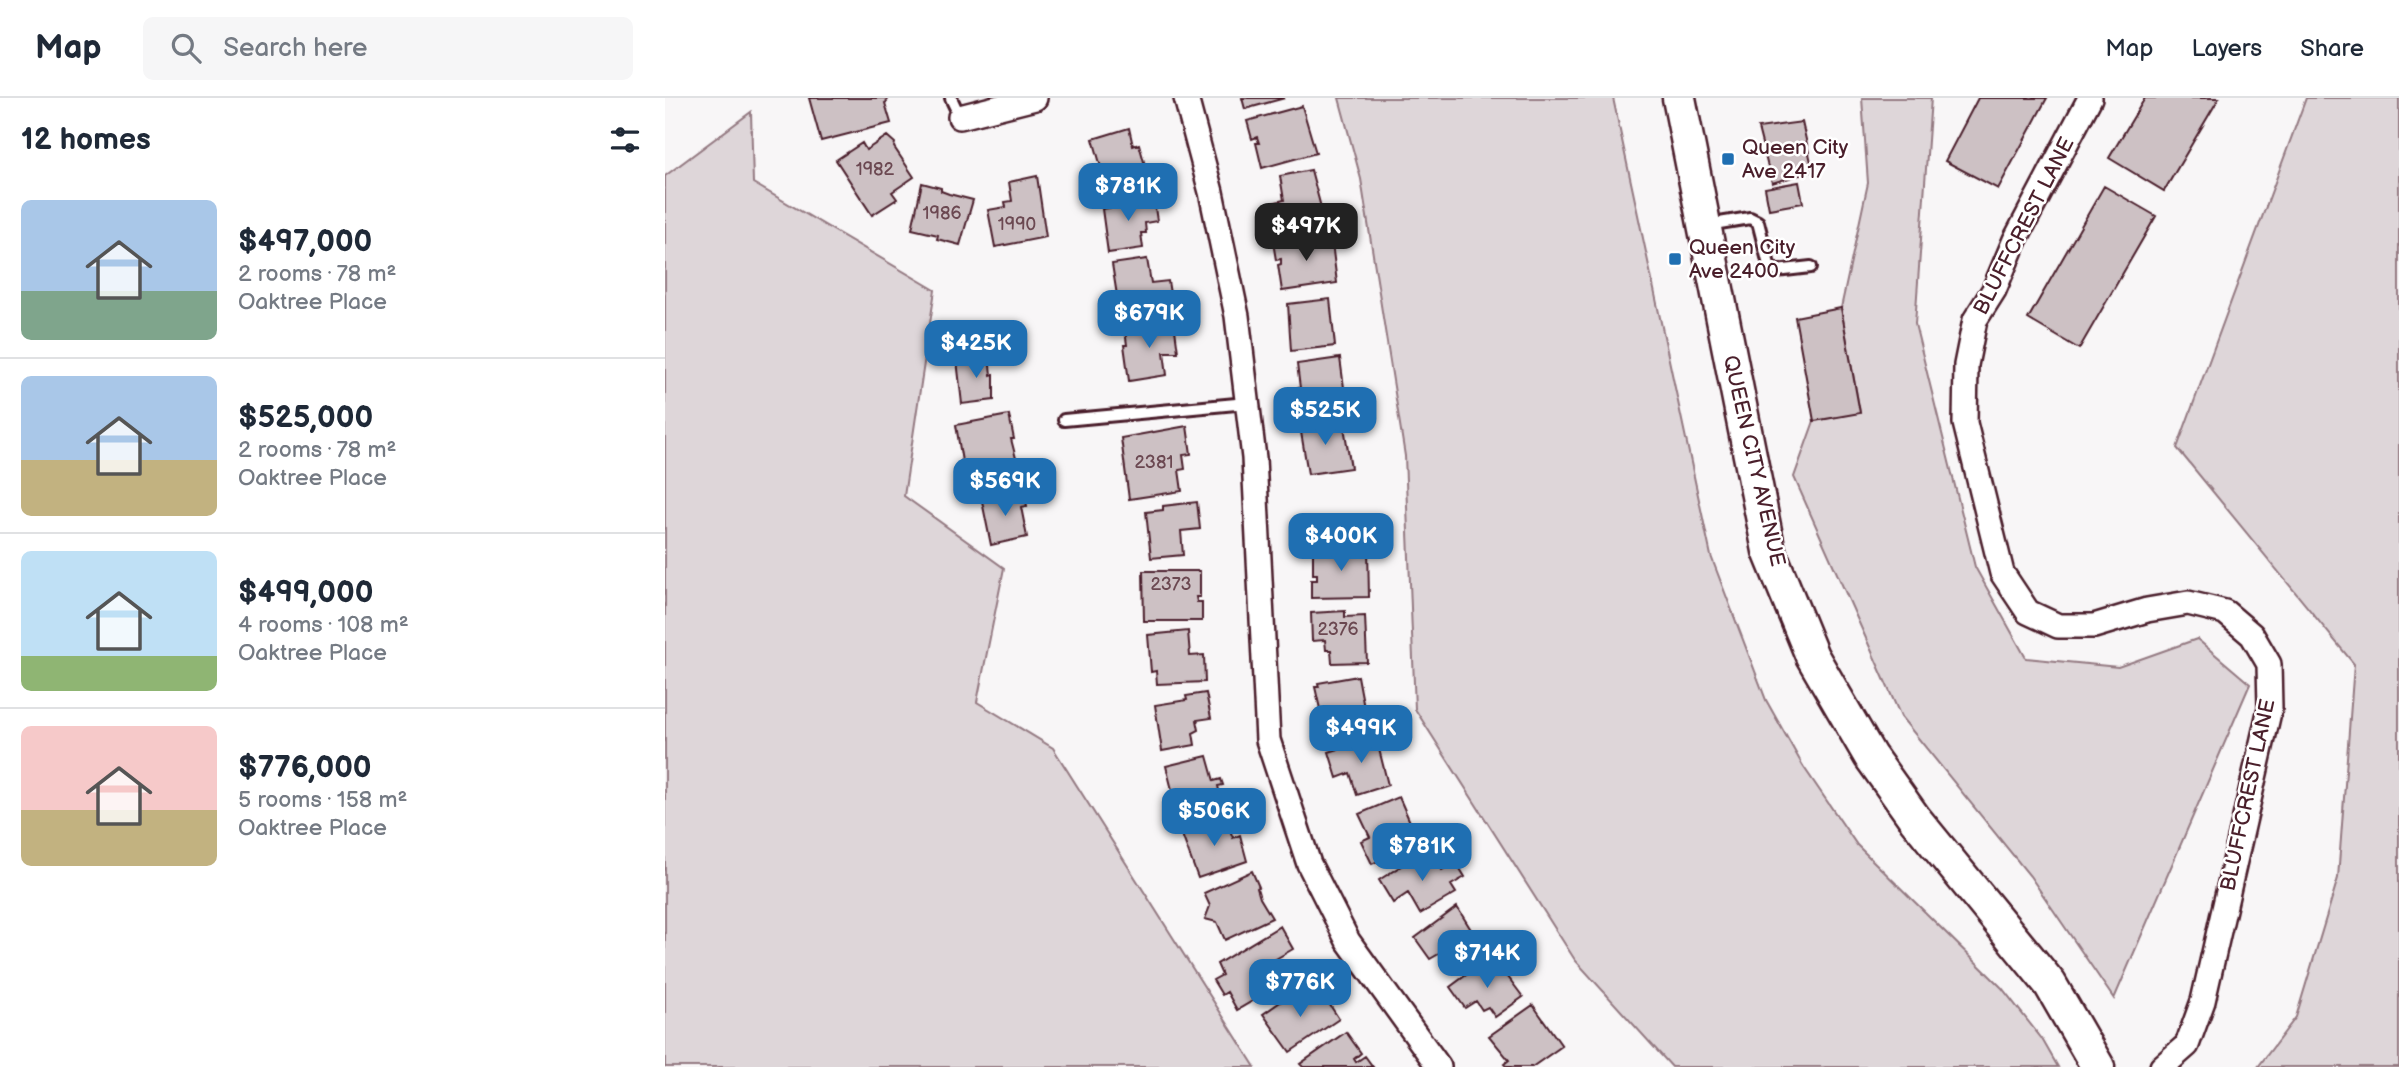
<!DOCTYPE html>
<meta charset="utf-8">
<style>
body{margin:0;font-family:"Balsamiq Sans",sans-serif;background:#f6f6f7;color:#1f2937;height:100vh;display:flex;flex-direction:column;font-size:26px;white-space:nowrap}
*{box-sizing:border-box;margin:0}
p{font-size:23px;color:#747a83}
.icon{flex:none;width:38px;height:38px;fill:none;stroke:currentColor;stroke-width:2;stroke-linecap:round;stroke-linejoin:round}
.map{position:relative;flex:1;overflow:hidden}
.sheet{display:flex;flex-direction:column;background:#fff;width:665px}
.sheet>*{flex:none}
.price{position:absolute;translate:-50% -60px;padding:0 16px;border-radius:14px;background:#1f6fb2;color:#fff;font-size:23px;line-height:46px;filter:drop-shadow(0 2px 4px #0008)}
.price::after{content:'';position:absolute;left:50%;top:42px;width:21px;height:16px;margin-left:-10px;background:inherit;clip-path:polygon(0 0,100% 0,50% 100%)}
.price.selected{background:#222;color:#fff}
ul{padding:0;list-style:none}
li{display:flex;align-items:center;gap:21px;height:175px;padding:0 21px}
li+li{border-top:2px solid #e0e1e3}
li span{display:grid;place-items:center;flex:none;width:196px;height:140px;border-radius:10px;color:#555}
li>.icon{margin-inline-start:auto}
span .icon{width:84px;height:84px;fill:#fffc;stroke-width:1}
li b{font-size:30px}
h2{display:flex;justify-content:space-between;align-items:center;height:84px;padding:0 21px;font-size:30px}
header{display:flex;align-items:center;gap:42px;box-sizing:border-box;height:98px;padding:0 35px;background:#fff;border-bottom:2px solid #e0e1e3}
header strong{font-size:33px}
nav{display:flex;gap:38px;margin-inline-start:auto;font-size:24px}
.search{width:490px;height:63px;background:#f6f6f7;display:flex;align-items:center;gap:18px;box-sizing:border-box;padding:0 24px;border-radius:10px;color:#747a83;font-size:26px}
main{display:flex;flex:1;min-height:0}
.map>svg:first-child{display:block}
</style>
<header>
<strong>Map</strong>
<div class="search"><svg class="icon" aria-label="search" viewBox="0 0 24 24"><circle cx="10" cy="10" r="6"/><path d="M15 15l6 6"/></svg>Search here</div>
<nav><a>Map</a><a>Layers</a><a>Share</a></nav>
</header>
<main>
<section class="sheet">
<h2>12 homes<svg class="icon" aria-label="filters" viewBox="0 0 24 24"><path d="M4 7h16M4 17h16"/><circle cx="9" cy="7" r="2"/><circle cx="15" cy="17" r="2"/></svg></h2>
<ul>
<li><span style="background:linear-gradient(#a9c7e8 65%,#7fa58c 0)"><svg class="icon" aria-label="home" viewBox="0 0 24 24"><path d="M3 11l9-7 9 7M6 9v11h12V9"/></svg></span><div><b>$497,000</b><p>2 rooms · 78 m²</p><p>Oaktree Place</p></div></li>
<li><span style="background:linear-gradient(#a9c7e8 60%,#c2b280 0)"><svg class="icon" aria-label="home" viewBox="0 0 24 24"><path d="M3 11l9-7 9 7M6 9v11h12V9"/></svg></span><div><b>$525,000</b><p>2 rooms · 78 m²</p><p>Oaktree Place</p></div></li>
<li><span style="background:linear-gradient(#bfe0f5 75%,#8fb573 0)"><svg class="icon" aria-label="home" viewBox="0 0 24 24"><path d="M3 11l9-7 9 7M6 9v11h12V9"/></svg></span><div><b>$499,000</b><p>4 rooms · 108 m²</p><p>Oaktree Place</p></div></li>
<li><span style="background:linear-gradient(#f6c9c9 60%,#c2b280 0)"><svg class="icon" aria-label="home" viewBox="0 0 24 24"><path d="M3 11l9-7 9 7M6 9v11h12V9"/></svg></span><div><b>$776,000</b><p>5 rooms · 158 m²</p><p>Oaktree Place</p></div></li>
</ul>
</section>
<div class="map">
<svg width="1734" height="969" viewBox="0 0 1734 969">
<rect width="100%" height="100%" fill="#f8f6f7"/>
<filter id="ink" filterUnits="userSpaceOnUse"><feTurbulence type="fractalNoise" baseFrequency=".0143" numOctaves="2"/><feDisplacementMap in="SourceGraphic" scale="14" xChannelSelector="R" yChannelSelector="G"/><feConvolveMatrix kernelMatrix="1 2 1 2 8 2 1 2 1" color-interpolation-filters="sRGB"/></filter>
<g filter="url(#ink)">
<path fill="#ded6d9" stroke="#947a82" stroke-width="2" d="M674,0H948L1046,458L1101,602L1138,668L1192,747L1337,890L1377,941L1393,969H1007L910,862L750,611L740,358L696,81Z
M1197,0H1266L1250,226L1310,469L1361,560L1453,569L1532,541L1585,586L1449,901L1365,778L1236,619L1129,379L1149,323L1195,314L1176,210L1203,85Z
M1641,0H1734V969H1593L1631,919L1673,780L1689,566L1512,350Z
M86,14L88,85L270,192L239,398L339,470L312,604L388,650L590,969H0V78Z"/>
<path fill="#cdc1c4" stroke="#4a1f2b" stroke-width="2" d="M144,0H221L222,4L220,5L226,25L156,43Z
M577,0H620L580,11Z
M1313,0H1382L1333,91L1280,63Z
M1480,0H1554L1499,93L1444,60Z
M637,8L651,55L597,70L591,45H594L592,39L587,41L582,23Z
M1137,24L1148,73L1107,85L1093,30Z
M464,30L468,48L474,46L483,78L442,90L428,41Z
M222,38L230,45L229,49L249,79L227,94L232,101L207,117L171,62L197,45L201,52Z
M646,72L658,117L641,120L642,126L607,133L602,106L619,102L615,78Z
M372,78L381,139L330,149L323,112L341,109L340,104L347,103L344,84Z
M1134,84L1138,105L1104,111L1100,90Z
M257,85L276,90V93L284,96L308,102L295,147L272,141L273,137L247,131Z
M1439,88L1491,118L1414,251L1363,221Z
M488,96L492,123L480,125L481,135H476L478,150L443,155L437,111L457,108L456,101Z
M666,137L672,185L617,193L613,167L616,166V161L611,162L608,144Z
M482,161L486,185L503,183L507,208L473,213L472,208L454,210L447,166Z
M665,201L670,248L626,253L623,206Z
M1176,210L1195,315L1149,323L1130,219Z
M509,224L513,254H499L502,277L464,283L459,247H462L460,232Z
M324,258L326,277L329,276V302L297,306L292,262Z
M675,260L680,297H676L678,310L629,317L626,291L635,290L632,266Z
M344,317L349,341H346L354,372L300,382L291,327Z
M678,323L686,370L643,376L635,328Z
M522,328L526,356L518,357L520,371L514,372L517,393L464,401L456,340Z
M359,394L362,408L356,409L362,439L326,447L317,403Z
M532,404L535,431L516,433L518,457L486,460L481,414L498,412V408Z
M703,450L704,499L646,500V482H652V476H648V451Z
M478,473H535V499H531L532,504H537V523H479Z
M680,513V519L700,518L702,564L667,565L666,552H661L660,542L647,543L646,515Z
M523,533L525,558L539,557L540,584L492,586L491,573L486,574L483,537Z
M693,578L702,626L660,633L650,589H654L653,585Z
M541,595L546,620L532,622L534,632L528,635L530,647L497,653L490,607L522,602L521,598Z
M711,639L723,687L692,697L685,675L672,680L664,654Z
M542,658L549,683L556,681L558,687L553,688L557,705L517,716L513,703L510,704L501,668Z
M734,699L749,733L746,734L751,745L707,766L696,743L705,739L694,716Z
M560,719L568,740L575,737L582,763L533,780L516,734Z
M767,756L777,772L791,764L800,779L786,787L791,795L755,816L743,795L728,805L714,782L747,761L750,766Z
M587,773L594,789L592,790L595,800L607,820L560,842L552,824L540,821L545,808L539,795Z
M792,809L818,851L792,870L779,853L765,861L750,840Z
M615,828L628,851L609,862L612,867L615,865L625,881L572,912L562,894L557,897L548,882L557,877L552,866Z
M831,863L858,899L830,919L823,909L817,912L811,903L800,910L785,889L812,869L816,874Z
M637,889L650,907L661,901L674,921L625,954L598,916Z
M868,907L897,948L867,969H842L839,966L844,962L824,938Z
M681,934L696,955L689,961L691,964L700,958L708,969H638L635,966Z"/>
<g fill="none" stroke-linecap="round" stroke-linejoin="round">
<g stroke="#4a1f2b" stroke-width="16">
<path id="service" d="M286,0L295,19
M1042,127L1085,120L1093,124L1104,167L1111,173L1146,169
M399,322L582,305"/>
</g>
<g stroke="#4a1f2b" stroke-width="28">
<path id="minor" d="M521,0L546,94L572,218L589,360L603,642L644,766L683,843L774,969
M1425,0L1350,142L1329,192L1310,222L1301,267L1300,325L1337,475L1363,514L1393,528H1429L1482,512L1523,505L1560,514L1587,537L1604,566L1605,610L1538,903L1522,947L1497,969
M295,19L370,0"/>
</g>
<g stroke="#4a1f2b" stroke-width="37">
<path id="secondary" d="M1014,0L1104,453L1147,558L1205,658L1250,721L1385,886L1433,969"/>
</g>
<use href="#service" stroke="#fff" stroke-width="10"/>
<use href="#minor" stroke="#fff" stroke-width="23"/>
<use href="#secondary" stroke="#fff" stroke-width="32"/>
</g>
</g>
<g fill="#1f6fb2" stroke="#fff" stroke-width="2.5">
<rect x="1056" y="54" width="14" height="14" rx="3.5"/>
<rect x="1003" y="154" width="14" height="14" rx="3.5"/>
</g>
<g text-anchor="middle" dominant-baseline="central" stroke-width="5" stroke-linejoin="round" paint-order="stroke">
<g font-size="18" fill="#6b4851">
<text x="210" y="71">1982</text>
<text x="277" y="115">1986</text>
<text x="352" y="126">1990</text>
<text x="489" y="364">2381</text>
<text x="506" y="486">2373</text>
<text x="673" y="531">2376</text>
</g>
<g font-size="21" fill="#4a1f2b" stroke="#fff" text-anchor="start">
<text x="1077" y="49">Queen City<tspan x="1077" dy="24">Ave 2417</tspan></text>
<text x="1024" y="149">Queen City<tspan x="1024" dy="24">Ave 2400</tspan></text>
</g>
<g font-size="21" fill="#4a1f2b" stroke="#fff">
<text transform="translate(1359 128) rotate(-63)">BLUFFCREST LANE</text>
<text transform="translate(1089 363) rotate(77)">QUEEN CITY AVENUE</text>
<text transform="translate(1583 697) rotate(-78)">BLUFFCREST LANE</text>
</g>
</g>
</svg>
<b class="price" style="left:463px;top:125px">$781K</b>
<b class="price selected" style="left:641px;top:165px">$497K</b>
<b class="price" style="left:484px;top:252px">$679K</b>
<b class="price" style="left:311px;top:282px">$425K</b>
<b class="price" style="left:660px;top:349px">$525K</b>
<b class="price" style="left:340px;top:420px">$569K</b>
<b class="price" style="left:676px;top:475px">$400K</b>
<b class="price" style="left:696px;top:667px">$499K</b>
<b class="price" style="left:549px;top:750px">$506K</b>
<b class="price" style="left:757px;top:785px">$781K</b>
<b class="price" style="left:822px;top:892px">$714K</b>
<b class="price" style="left:635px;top:921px">$776K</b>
</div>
</main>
